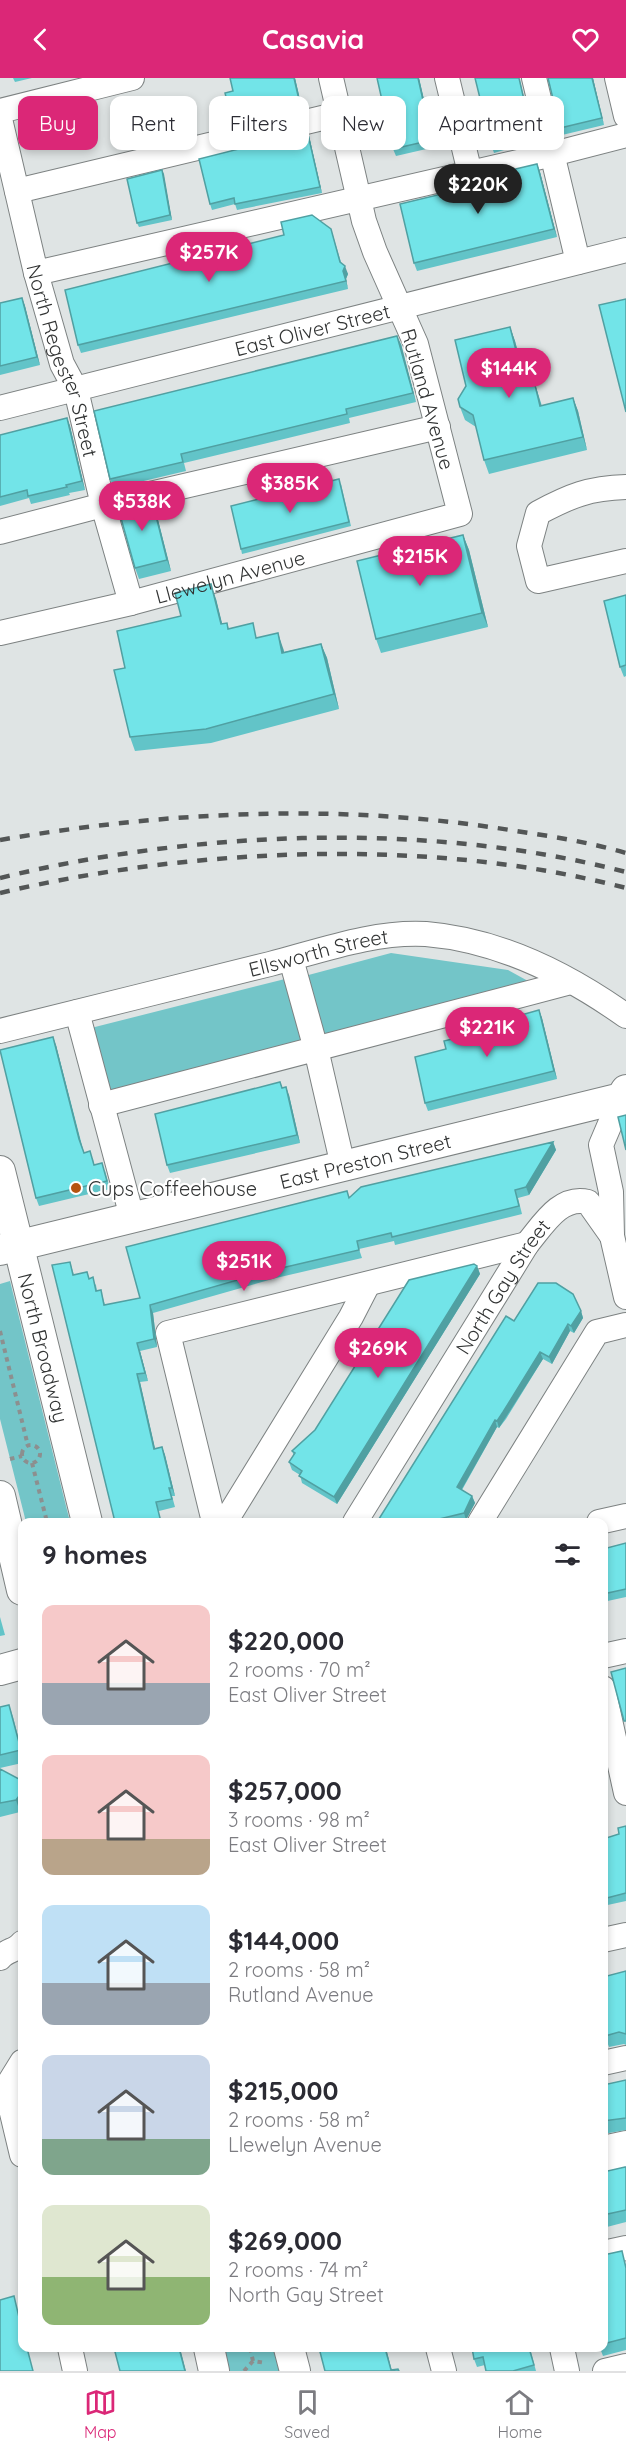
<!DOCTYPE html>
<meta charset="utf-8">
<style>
body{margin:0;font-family:Quicksand,sans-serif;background:#f7f7f7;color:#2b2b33;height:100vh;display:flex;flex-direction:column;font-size:22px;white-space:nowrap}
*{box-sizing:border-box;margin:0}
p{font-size:20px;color:#7c7c81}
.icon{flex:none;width:33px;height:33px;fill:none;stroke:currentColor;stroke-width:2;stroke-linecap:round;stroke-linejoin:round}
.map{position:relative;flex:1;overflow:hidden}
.panel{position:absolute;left:18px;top:1440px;width:590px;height:834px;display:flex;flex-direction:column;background:#fff;border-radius:12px;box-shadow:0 3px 9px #0003}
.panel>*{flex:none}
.hud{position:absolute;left:18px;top:18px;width:591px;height:54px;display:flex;gap:12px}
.price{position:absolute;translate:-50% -51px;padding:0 14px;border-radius:21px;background:#db2777;color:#fff;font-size:20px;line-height:39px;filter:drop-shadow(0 2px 3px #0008)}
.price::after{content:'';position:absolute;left:50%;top:36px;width:18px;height:14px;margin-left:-9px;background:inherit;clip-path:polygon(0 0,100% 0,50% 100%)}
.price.current{background:#222;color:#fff}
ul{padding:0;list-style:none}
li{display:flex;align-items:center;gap:18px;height:150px;padding:0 24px}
li span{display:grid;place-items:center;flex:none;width:168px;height:120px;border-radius:12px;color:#555}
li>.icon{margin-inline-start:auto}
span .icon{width:72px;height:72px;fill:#fffc;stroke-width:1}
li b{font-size:26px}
h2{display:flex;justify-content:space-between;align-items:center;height:72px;padding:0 24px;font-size:26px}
.pill{padding:0 21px;border-radius:12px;background:#fff;box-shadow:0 3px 9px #0003;font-size:21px;line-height:54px}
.pill.current{background:#db2777;color:#fff}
header{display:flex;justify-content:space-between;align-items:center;height:78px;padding:0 24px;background:#db2777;color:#fff;font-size:27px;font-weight:700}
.menu{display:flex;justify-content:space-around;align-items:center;height:84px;border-top:2px solid #e1e1e2;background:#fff;font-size:16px;color:#7c7c81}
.menu a{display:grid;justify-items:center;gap:3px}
.menu .current{color:#db2777}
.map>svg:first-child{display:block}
</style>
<header><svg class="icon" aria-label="back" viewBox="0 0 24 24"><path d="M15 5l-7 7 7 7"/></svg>Casavia<svg class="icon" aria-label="heart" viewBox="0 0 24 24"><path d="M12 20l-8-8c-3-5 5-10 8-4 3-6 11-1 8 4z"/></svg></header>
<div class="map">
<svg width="626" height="2293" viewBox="0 0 626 2293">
<rect width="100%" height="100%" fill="#dfe4e4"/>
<path fill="#73c5c8" d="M391,875L508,892L537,908L319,965L301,899Z
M289,900L307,967L104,1018L87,951Z
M10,1203L70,1444H26L0,1341V1206Z
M222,2270H276L281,2293H228Z"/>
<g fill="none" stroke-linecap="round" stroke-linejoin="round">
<g stroke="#7d8282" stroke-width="26">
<g id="minor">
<path d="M447,0L470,95"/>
<path d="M534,0L578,184"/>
<path d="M617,0L626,38"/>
<path d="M0,33L132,0"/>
<path id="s1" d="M0,41L36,195L62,286L76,312L103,427L131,525"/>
<path d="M17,113L339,36"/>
<path d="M36,195L553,76L626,57"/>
<path id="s2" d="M0,330L626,172"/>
<path d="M626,409C589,410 570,418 538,435L529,468L538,503L626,483"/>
<path d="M0,454L103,427L438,349"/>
<path id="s3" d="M0,555L131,525L460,436L416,266L375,174L364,143L331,0"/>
<path d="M291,881L316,971L343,1088"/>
<path d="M77,934L132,1139"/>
<path id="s4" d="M0,953C90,931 180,908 270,886C320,873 374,853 426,856C499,862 567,896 626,938"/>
<path d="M626,1019L621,1020L601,1067L611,1114L612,1158L626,1219"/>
<path d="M101,1027L571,904"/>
<path d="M214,1444L168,1255L527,1166"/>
<path d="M225,1444L351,1239L368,1206"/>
<path id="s5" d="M355,1444L527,1166C543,1147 560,1117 588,1124L612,1158"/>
<path d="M480,1444L597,1254L626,1247"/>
<path d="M599,1444L626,1438"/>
<path d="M603,1578L626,1573"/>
<path d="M603,1610L626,1715"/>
<path d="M603,1862L626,1857"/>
<path d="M0,1880C6,1872 16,1873 22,1865"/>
<path d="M22,1984L6,2010L22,2077"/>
<path d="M603,1985L626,1980"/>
<path d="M603,2070L626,2065"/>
<path d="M603,2092L626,2087"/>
<path d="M603,2175L626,2170"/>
<path d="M70,2270L75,2293"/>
<path d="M438,2270L444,2293"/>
<path d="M562,2270L567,2293"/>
<path d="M605,2293L626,2288"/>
</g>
</g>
<g stroke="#7d8282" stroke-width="32">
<g id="major">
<path id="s6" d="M0,1093L87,1444"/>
<path id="s7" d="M0,1172L621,1020L626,1012"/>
<path d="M0,1418L22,1512"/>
<path d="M0,1592L22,1586"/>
<path d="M209,2270L214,2293"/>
<path d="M289,2270L295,2293"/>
</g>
</g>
<path stroke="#8c8f8f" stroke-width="4" stroke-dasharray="4.5 4.5" stroke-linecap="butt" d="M0,1253L28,1368
M22 1376a9 9 0 1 1 18 0a9 9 0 1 1-18 0Z
M10,1381L22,1378
M32,1385L47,1444
M250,2270L253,2283
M244,2293L253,2283L266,2285"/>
<use href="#minor" stroke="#fff" stroke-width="24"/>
<use href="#major" stroke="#fff" stroke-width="30"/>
<path stroke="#535656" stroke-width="4.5" stroke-dasharray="10 10" stroke-linecap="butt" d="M0,762C169,733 341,725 510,752C549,758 589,764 626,775
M0,800C196,752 430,743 626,794
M0,815C194,769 432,759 626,810"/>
</g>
<path fill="#62c4c8" d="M13,0H32L15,4Z
M295,0L302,30L234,46L231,39L233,13Z
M377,0H419L435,69L396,78L393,71Z
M548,0H593L604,47L562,57Z
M520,3L535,63L494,75L492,69Z
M309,58L322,115L237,132L235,126L212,132L210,126Z
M537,86L540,94L557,159L417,193L414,185L500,102Z
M162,92L172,142L139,149L137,145Z
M331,151L341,184L348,196L346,201L348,211L81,275L78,267Z
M22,220L25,228L40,287L0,297V225Z
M510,249L515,263L524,297L534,303L542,328L573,320L578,333L587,372L489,396L484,382L476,349L465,342L460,329Z
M401,266L416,324L349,340L350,345L184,385L186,393L114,410L110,401Z
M67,340L70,348L85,412L69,415L70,417L31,426L29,420L0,428V357Z
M341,406L351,448L242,476L241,471Z
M155,430L171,493L139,501L135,490Z
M463,457L469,472L488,549L381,575L376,561Z
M626,517V598L624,599L620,589Z
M216,521L222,546L227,545L229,551L258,560L283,570L284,574L321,566L327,580L339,631L211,665L135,673L130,659L125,590L181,538Z
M539,932L542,940L557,1001L428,1033L425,1025L446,971L472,956Z
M56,967L84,1075L93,1081L94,1087L105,1093L110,1111L39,1128L36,1120Z
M280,1004L282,1010L289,1017L300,1065L170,1095L167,1087Z
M553,1064L556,1072L529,1117L518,1120L522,1136L395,1167L394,1163L359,1171L362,1180L276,1200L153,1235L157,1269L140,1273L148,1303L140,1304L155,1371L162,1369L165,1377L175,1418H172L175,1429L115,1444L70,1184L74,1197L87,1194L89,1200L96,1207L97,1213L103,1220L105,1227L140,1220L347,1113L349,1120Z
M477,1188L480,1196L337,1426L302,1405L300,1397L292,1392L289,1384L294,1378L292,1373L315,1352Z
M581,1233L583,1240L574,1255L570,1253L552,1286L543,1281L506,1341L499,1350L497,1349L462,1412L472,1418L475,1425L466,1442L456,1444H377L514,1243Z
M626,1465V1519L603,1524V1471Z
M0,1539L5,1557L0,1558Z
M9,1627L13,1639L22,1674V1685L0,1690V1629Z
M0,1691L22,1710V1731L20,1734L0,1739Z
M626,1748V1823L603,1828V1761L619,1756Z
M626,1893V1967L624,1966L609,1969L605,1958Z
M626,2002V2052L603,2056V2007Z
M625,2089H626V2144L603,2150V2094Z
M603,2177L626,2186V2272L603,2278L600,2270H603Z
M472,2270H530L536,2293H486L485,2287L477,2289L474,2281Z"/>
<path fill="#50a0a2" d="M294,0H295L302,30L299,22Z
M418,0H419L435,69L432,62Z
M592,0H593L604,47L602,40Z
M307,52L309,58L322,115L320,109Z
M537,86L540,94L557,159L554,151Z
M162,92L164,96L172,142L170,137Z
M345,188L348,196L346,201L348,211L343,193Z
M22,220L25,228L40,287L37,279Z
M510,249L515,263L527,309L522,296Z
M397,258L401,266L416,324L413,315Z
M534,303L538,316L545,341L540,328Z
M573,320L578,333L587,372L583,359Z
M67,340L70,348L85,412L82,403Z
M151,418L155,430L171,493L167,482Z
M463,457L469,472L488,549L482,535Z
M211,506L216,521L226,561L221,546Z
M278,555L283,570L288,589L282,575Z
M321,566L327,580L339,631L334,616Z
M539,932L542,940L557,1001L554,993Z
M53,959L56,967L82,1069L79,1061Z
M286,1009L289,1017L300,1065L297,1057Z
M553,1064L556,1072L529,1117L526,1109Z
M477,1188L480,1196L337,1426L334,1419Z
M150,1227L153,1235L157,1269L154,1261Z
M581,1233L583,1240L574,1255L571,1248Z
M568,1246L570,1253L552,1286L549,1279Z
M137,1265L140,1273L148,1303L145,1295Z
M540,1274L543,1281L499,1350L497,1343Z
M137,1296L140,1304L157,1379L154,1371Z
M495,1342L497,1349L459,1416L457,1409Z
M162,1369L165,1377L175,1418L172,1410Z
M472,1418L475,1425L466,1442L464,1435Z
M22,1714V1731L20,1734L16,1722Z
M179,2270H180L186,2293H185Z
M385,2270H386L392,2293H391Z"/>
<path fill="#72e4e8" stroke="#50a0a2" stroke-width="1.5" d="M230,0H294L299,22L231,39L225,15L233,13Z
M377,0H418L432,62L393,71Z
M475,0H519L532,57L492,69Z
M548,0H592L602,40L560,50Z
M307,52L320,109L235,126L234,120L210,126L199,81L239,71V69Z
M537,86L554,151L414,185L400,126L500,102L498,95Z
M162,92L170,137L137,145L127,101Z
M312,137L331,151L340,184L345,188L343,193L346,203L78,267L65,212L284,157L281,144Z
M22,220L37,279L0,288V225Z
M626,221V334L599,227Z
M510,249L522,296L534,303L540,328L573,320L583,359L484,382L473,337L460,329L458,321L466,308L455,262Z
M397,258L413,315L346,331L347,336L181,376L183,384L110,401L94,333Z
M67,340L82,403L66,407L67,409L28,418L27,412L0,419V357Z
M339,401L349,444L241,471L231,428Z
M151,418L167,482L135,490L117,426Z
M463,457L482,535L376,561L357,483Z
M211,506L221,546L227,545L228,551L253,545L256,560L278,555L282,575L321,566L334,616L206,651L130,659L114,592L125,590L117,553L181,538L175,515Z
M626,517V587L620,589L604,523Z
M539,932L554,993L425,1025L415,979L446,971L444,963L472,956L471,951Z
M53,959L79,1061L84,1075L90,1073L94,1087L102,1085L107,1103L36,1120L0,972Z
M280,1004L282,1010L286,1009L297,1057L167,1087L155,1036Z
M626,1037V1072L618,1039Z
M553,1064L526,1109L515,1112L519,1128L392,1159L391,1155L357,1163L359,1172L273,1192L150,1227L154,1261L137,1265L145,1295L137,1296L154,1371L162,1369L172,1410H169L172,1421L156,1424L161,1444H115L52,1187L70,1184L73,1197L87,1194L89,1201L93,1199L96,1213L101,1212L104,1227L140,1220L126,1169L347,1113L349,1120L361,1109Z
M474,1186L477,1188L334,1419L299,1398L302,1393L289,1384L295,1375L292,1373L315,1352L409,1202Z
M538,1205H556L573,1216L581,1233L571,1248L568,1246L549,1279L540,1274L503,1334L497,1343L495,1342L457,1409L472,1418L464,1435L427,1444H377L506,1238L514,1243Z
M626,1465V1511L603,1516V1471Z
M626,1590V1643H624L611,1594Z
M9,1627L21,1672L0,1677V1629Z
M0,1691L19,1701L22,1711V1714L16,1722L0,1725Z
M626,1748V1815L603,1821V1761L619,1756L618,1750Z
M626,1893V1956L619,1954L605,1958L603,1949V1899Z
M626,2002V2040L603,2043V2007Z
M625,2089H626V2132L603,2137V2094Z
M622,2173L626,2190V2260L603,2266V2177Z
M14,2218L22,2252V2270H27L33,2293H0V2222Z
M114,2270H179L185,2293H120Z
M319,2270H385L391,2292L398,2291L399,2293H325Z
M472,2270H529L534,2287L513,2293H486L483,2279L474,2281Z"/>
<circle fill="#b55411" stroke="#fff" stroke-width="2" cx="76" cy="1110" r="6"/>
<g text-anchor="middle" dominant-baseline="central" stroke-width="4.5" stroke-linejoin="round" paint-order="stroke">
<g font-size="20" fill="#323434" stroke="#fff">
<text stroke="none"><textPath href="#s2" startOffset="322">East Oliver Street</textPath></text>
<text stroke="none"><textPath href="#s1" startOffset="250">North Regester Street</textPath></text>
<text transform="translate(428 321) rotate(74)">Rutland Avenue</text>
<text stroke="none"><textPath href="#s3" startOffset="237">Llewelyn Avenue</textPath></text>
<text stroke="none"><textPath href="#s4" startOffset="328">Ellsworth Street</textPath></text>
<text stroke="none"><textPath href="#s7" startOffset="376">East Preston Street</textPath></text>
<text stroke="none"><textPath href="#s5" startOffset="278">North Gay Street</textPath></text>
<text stroke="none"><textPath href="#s6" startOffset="182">North Broadway</textPath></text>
</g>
<g font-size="20" fill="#323434" stroke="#fff" text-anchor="start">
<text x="88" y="1110">Cups Coffeehouse</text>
</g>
</g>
</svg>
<b class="price current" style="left:478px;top:137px">$220K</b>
<b class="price" style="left:209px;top:205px">$257K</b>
<b class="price" style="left:509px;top:321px">$144K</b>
<b class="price" style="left:290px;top:436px">$385K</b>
<b class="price" style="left:142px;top:454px">$538K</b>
<b class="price" style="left:420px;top:509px">$215K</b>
<b class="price" style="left:487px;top:980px">$221K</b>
<b class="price" style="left:244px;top:1214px">$251K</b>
<b class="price" style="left:378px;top:1301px">$269K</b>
<div class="hud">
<a class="pill current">Buy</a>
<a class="pill">Rent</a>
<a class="pill">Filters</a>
<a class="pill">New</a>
<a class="pill">Apartment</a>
</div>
<section class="panel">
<h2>9 homes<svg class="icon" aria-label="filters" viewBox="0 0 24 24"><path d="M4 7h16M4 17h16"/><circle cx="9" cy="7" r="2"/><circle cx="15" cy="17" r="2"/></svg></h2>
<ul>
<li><span style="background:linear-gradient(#f6c9c9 65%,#9aa5b1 0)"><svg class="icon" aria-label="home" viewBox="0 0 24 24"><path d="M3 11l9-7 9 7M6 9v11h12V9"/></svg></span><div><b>$220,000</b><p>2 rooms · 70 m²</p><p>East Oliver Street</p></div></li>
<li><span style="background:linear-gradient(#f6c9c9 70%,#b9a48a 0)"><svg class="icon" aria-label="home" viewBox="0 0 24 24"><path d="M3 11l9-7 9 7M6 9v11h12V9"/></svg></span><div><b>$257,000</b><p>3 rooms · 98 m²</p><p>East Oliver Street</p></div></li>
<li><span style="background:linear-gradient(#bfe0f5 65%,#9aa5b1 0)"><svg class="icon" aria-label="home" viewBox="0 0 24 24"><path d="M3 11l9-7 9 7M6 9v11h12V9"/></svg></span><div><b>$144,000</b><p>2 rooms · 58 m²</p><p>Rutland Avenue</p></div></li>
<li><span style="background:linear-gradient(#c9d6e8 70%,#7fa58c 0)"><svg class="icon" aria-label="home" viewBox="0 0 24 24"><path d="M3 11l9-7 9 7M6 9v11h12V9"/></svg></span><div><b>$215,000</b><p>2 rooms · 58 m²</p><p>Llewelyn Avenue</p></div></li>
<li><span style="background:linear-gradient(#dfe7d0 60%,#8fb573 0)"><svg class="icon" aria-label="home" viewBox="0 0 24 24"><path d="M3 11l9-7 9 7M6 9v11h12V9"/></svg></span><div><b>$269,000</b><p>2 rooms · 74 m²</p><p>North Gay Street</p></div></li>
</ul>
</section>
</div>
<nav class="menu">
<a class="current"><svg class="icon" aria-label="map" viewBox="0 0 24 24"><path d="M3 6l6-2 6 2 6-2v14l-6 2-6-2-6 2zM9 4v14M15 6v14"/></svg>Map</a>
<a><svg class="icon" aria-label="saved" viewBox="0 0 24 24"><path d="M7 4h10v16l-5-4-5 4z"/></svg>Saved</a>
<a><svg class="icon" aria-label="home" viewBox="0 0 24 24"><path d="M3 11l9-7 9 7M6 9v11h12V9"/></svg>Home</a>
</nav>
